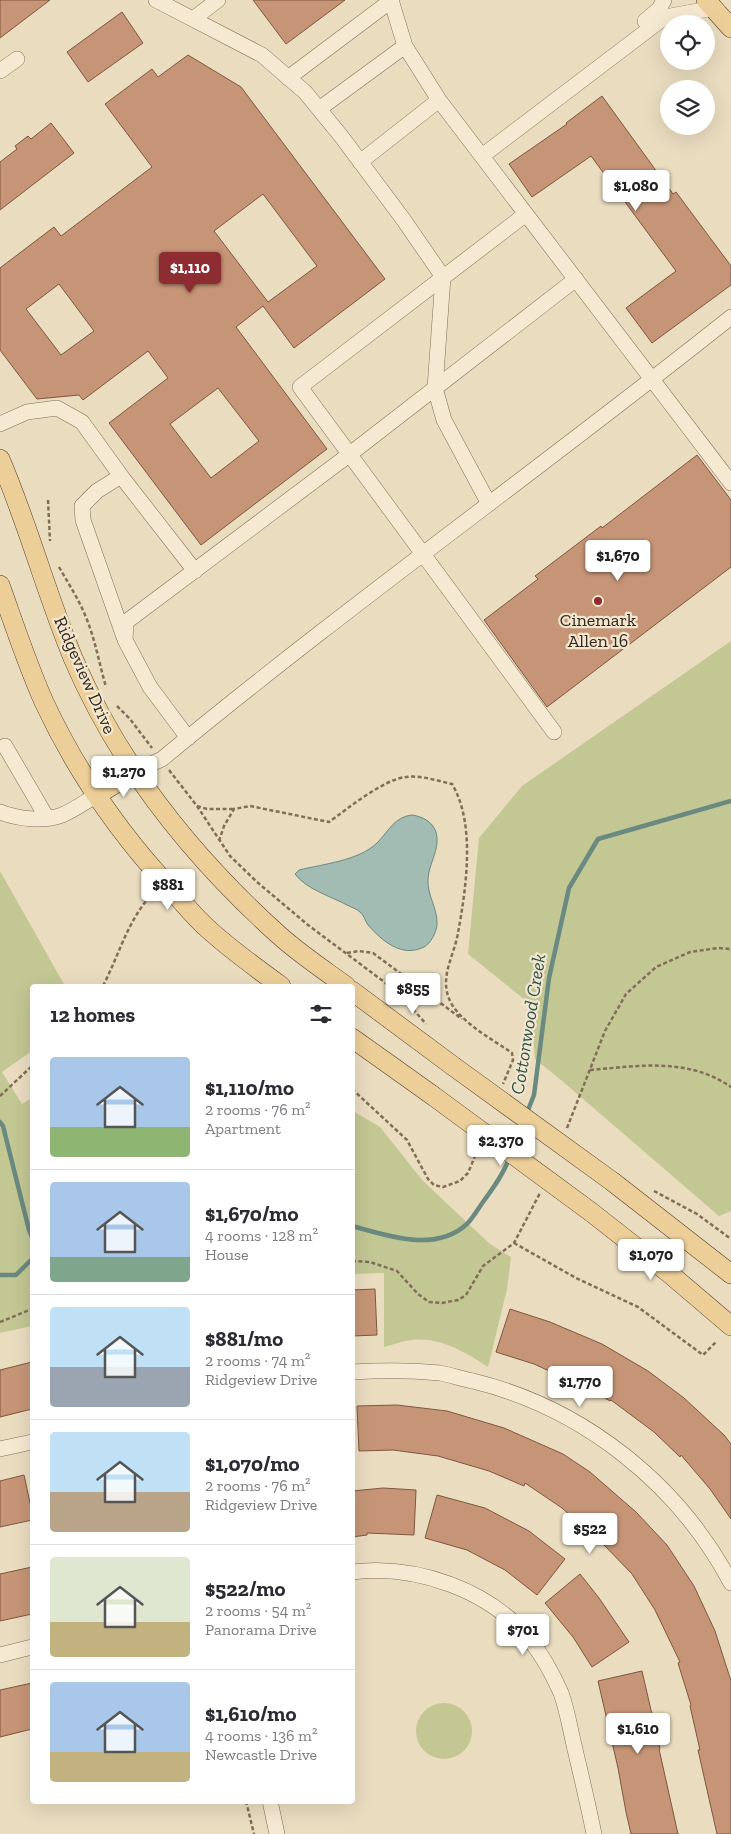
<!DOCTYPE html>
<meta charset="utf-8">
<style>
body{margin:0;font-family:"Zilla Slab",serif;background:#f7f7f7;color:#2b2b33;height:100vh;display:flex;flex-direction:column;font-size:19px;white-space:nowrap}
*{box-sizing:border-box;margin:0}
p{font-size:16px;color:#7c7c81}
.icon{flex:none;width:28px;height:28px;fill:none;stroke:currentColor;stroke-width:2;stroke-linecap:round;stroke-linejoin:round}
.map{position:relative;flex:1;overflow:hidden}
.drawer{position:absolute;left:30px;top:984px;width:325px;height:820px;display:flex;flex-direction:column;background:#fff;border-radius:5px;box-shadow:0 5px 20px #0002}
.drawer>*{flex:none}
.controls{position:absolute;left:660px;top:15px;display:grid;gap:10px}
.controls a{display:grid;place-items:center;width:55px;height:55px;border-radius:50%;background:#fff;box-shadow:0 5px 20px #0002;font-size:25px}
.price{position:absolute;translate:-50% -42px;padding:0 11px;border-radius:5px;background:#fff;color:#222;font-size:16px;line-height:32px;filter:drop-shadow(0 1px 2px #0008)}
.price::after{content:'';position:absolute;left:50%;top:30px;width:15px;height:11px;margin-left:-8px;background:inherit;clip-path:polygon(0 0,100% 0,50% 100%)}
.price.on{background:#8d2d32;color:#fff}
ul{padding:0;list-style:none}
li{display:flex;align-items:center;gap:15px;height:125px;padding:0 20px}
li+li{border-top:1px solid #e1e1e2}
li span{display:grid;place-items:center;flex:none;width:140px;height:100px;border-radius:5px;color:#555}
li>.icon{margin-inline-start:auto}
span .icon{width:60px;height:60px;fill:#fffc;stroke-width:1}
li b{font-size:21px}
h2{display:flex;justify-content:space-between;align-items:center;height:60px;padding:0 20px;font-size:21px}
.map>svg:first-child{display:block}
</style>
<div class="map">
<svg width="731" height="1834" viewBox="0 0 731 1834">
<rect width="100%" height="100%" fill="#eadcbf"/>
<path fill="#c3c794" d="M731,641V1211L719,1216L561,1080L535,1059L530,1004L468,954L479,838L522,786Z
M0,871L65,986H32V1051L2,1072L22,1104L32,1098V1326L0,1333Z
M353,1111L380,1127L423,1181L490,1244L511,1257L507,1289L488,1367C465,1352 440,1337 411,1340C402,1341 392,1345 384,1347V1273L353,1274Z
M416 1731a28 28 0 1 1 56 0a28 28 0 1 1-56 0Z"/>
<path fill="#a2bcb4" stroke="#6a8980" d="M412,815C423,817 432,821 436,832C441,849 428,864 428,880C427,895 438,909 437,925C436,933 431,943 424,947C402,958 382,941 368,925C365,921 364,915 360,912C357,909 351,907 347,905C330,896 306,889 295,874L299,870C323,864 358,861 377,843C389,831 394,817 412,815Z"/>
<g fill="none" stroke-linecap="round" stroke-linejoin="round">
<path stroke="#6a8980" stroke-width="4.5" d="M526,1115L534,1095L549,978L569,888L598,839L731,801
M0,1122L3,1126L29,1230L32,1237
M513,1150L524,1122
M352,1226C389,1236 435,1253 467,1224C473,1218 478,1209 483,1202C493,1188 503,1175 509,1159
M0,1275H16L32,1259"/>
</g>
<path fill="#c69577" stroke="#7f5640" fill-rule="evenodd" d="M0,0H50L0,38Z
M253,0H345L286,44Z
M122,12L143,43L88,82L67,52Z
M188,55L241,87L385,279L294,348L263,306L236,327L327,449L201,545L109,423L168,378L148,351L83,400L79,395L37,399L0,350V268L54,227L61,236L152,167L105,104L152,69L158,77ZM263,194L317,266L268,302L214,231ZM59,284L94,331L61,355L26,309ZM218,388L259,441L211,478L170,424Z
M602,96L673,194L676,192L731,266V285L652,343L626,308L676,271L591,156L532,197L509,164L567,124L566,123Z
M51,123L74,153L0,210V162L17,149L15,146L28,136L31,139Z
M697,455L731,500V567L547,707L484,620L538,579L535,576L601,526L602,528Z
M375,1289L377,1335L352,1336V1290Z
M510,1309L550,1322L602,1344L648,1371L684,1398L724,1435L731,1444V1519L710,1489L681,1455L680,1457L654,1432L611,1400L610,1401L572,1378L571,1381L534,1364L496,1352Z
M32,1362V1409L0,1417V1370Z
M397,1405L447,1411L504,1428L563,1454L590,1472L636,1512L667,1545L694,1586L715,1631L731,1681V1834H717L698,1750H700L690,1706L691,1705L678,1663L680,1662L655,1610L632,1574L605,1546L562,1508L525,1483L524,1486L489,1471L438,1456L393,1450L359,1451L357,1406Z
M24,1475L32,1512V1520L0,1527V1481Z
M383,1488L416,1490L414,1535L367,1533V1535L352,1537V1491Z
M437,1495L485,1508L529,1531L565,1559L537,1595L505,1570L467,1550L425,1538Z
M32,1567V1614L0,1621V1574Z
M580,1574L599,1598L629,1642L592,1667L573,1637L545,1603Z
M642,1671L660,1749H659L678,1834H631L626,1812L618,1768L598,1681Z
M32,1683V1729L0,1737V1690Z"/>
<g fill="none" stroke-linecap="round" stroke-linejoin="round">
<g stroke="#826d59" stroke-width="16">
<path id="minor" d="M156,0L262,55L305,92L341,136L403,219L443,277L435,388L444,420L489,504
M391,0L405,46L439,100L731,483
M193,19L218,0
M645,21L659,9L664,0
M0,71L17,59
M288,78L392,0
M319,109L405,46
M482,156L665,17L714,8
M360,162L439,100
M526,214L300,387L554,732
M0,424L27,412L57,408L82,422L121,476
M124,637L83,520L82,506L97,491L121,476L195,571
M188,738L150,687L125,640L126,622L350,454L576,279
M5,746L47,818
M134,772L162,759C347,606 543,467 731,317
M0,812C17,819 44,822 62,815C74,810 85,802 97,795
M352,1372C382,1370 410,1370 440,1373C451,1375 462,1379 473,1381C583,1408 678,1483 731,1583
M0,1449L32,1442
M352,1572C416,1564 490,1590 530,1640C543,1656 553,1675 561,1693C567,1709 570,1728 574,1745C581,1775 588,1804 594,1834
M0,1655L32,1647
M270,1801L277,1834"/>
</g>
<g stroke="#4f3c2d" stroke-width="20">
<path id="major" d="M706,0L731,28
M0,459C28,524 46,593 73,658C119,766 193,858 280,936C300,954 324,970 346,986
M0,585C14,624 27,664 44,702C76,771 119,833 171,889C182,902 194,916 207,928C230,949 256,968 281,986
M97,795L134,772
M352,991L453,1066
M352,1038L432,1095
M613,1182L731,1274
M591,1212L670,1274L731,1326"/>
</g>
<path stroke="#826d59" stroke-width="2.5" stroke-dasharray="4 2.5" stroke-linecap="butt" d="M48,500L50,541
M59,567C68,583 78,598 85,615C95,638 99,663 106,687
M117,706L130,719L152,748
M169,770L197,806L230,856L257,882L308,925L383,981L405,1000L426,1024
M197,806L207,809H234
M219,841L224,826L234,809L250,806L329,822C347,809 384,779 406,777C421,775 438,781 452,784C476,824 466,889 458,933C454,957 438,978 451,1003C463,1024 492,1039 512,1053L513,1060L503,1084
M347,953L359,951L373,953L462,1019
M103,986C119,955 127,922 151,895
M590,1070C639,1066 687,1057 731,1087
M352,1089L407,1140L428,1179L434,1185L443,1187L460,1181L468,1173L478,1149
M0,1096L32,1066
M567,1128L605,1031L626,994L656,967L690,952L718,948L731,949
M654,1191L697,1214L731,1239
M514,1243L576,1278L638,1307L703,1355L717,1341
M352,1261L370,1262L397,1271L418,1294L429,1302L442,1303L458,1300L466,1295L483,1266L514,1243L540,1193
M0,1322L32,1309
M246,1801L254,1834"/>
<use href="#minor" stroke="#f6e9d2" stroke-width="15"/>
<use href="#major" stroke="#ecce98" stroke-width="19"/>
<g stroke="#4f3c2d" stroke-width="20" stroke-linecap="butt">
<path id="major-bridge" d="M453,1066L613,1182
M432,1095L591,1212"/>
</g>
<use href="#major-bridge" stroke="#ecce98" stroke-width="19"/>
</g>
<circle fill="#8d2d32" stroke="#f2e6ce" stroke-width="2" cx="598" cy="601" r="5"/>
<g text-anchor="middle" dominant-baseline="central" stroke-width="4.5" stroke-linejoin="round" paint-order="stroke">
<g font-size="18" fill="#32261c" stroke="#f2e6ce">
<text x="598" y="620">Cinemark<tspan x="598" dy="21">Allen 16</tspan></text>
</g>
<g font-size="18" fill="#32261c" stroke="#f2e6ce">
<text transform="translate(85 675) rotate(66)">Ridgeview Drive</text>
</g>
<g font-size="19" font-style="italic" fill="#2c514d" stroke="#f2e6ce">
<text transform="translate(528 1024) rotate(-81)">Cottonwood Creek</text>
</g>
</g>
</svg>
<div class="controls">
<a><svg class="icon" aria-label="locate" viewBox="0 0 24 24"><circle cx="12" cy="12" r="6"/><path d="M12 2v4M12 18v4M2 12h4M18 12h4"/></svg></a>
<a><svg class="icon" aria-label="layers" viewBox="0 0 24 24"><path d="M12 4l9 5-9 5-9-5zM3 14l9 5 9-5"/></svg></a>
</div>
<b class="price" style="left:636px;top:212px">$1,080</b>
<b class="price on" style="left:190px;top:294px">$1,110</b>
<b class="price" style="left:618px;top:582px">$1,670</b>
<b class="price" style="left:124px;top:798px">$1,270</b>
<b class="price" style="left:168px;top:911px">$881</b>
<b class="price" style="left:413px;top:1015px">$855</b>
<b class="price" style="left:501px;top:1167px">$2,370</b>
<b class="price" style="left:651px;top:1281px">$1,070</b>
<b class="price" style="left:580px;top:1408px">$1,770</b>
<b class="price" style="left:590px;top:1555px">$522</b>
<b class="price" style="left:523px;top:1656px">$701</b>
<b class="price" style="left:638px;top:1755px">$1,610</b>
<section class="drawer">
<h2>12 homes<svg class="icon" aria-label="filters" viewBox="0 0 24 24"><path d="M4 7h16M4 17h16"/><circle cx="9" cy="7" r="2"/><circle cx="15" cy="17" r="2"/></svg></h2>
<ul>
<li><span style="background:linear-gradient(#a9c7e8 70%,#8fb573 0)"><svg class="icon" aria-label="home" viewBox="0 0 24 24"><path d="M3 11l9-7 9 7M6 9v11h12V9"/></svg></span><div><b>$1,110/mo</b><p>2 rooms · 76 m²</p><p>Apartment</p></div></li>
<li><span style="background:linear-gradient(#a9c7e8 75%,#7fa58c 0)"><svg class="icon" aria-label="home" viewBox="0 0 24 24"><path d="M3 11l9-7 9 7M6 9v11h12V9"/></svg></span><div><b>$1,670/mo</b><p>4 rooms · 128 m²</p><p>House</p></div></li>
<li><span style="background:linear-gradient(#bfe0f5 60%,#9aa5b1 0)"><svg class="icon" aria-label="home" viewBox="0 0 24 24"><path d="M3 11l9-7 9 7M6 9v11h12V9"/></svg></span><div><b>$881/mo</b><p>2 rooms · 74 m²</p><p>Ridgeview Drive</p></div></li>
<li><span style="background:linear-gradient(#bfe0f5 60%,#b9a48a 0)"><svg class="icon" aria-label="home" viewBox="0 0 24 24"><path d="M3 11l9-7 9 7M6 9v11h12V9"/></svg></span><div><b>$1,070/mo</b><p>2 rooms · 76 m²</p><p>Ridgeview Drive</p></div></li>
<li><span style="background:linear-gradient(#dfe7d0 65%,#c2b280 0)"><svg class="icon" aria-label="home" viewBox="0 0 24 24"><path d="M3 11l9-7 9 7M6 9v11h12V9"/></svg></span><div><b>$522/mo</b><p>2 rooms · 54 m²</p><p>Panorama Drive</p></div></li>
<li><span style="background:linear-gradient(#a9c7e8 70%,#c2b280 0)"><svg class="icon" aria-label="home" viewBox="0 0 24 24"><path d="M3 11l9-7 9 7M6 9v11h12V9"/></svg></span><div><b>$1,610/mo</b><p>4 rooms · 136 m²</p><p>Newcastle Drive</p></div></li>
</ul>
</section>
</div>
